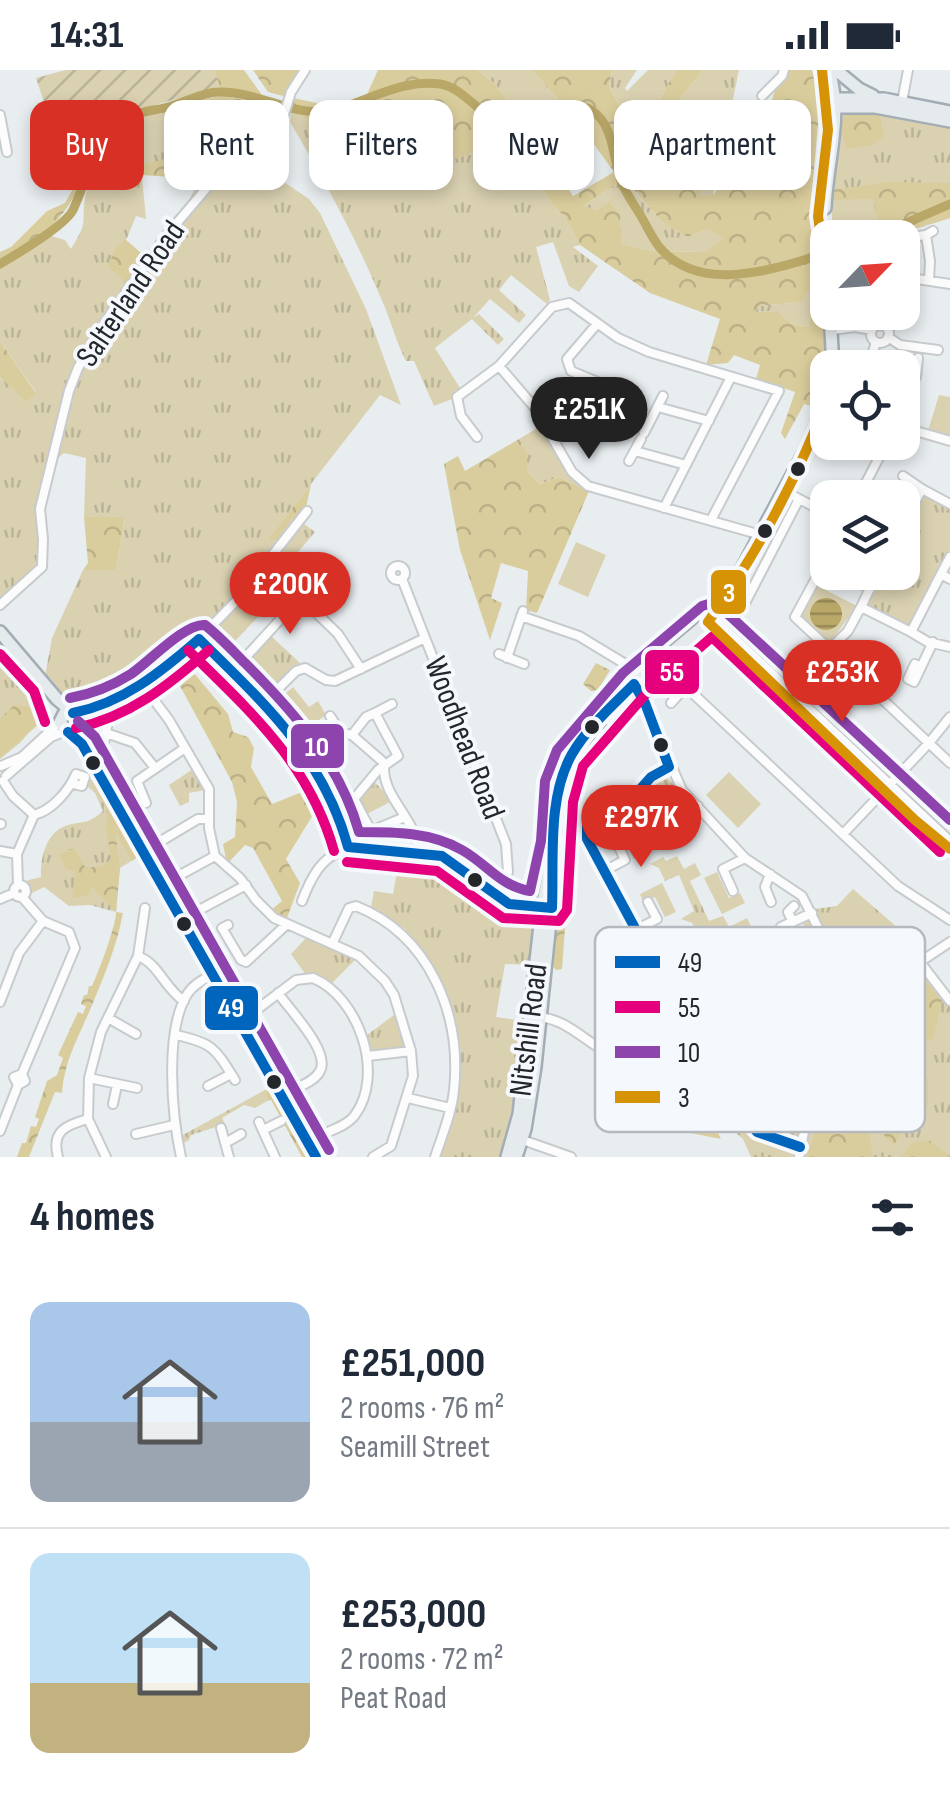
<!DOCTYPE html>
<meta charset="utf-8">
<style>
body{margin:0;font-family:"Sofia Sans Condensed",sans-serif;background:#f2f2f3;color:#1f2937;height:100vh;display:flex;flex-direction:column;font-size:38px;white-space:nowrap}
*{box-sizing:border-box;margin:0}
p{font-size:32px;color:#747a83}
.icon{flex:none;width:55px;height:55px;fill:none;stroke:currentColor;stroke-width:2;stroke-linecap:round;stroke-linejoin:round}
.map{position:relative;height:1087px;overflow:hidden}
.sheet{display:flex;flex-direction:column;background:#fff;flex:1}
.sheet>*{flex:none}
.banner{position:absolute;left:30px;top:30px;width:890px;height:90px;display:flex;gap:20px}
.needle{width:65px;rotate:65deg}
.controls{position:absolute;left:810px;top:150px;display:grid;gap:20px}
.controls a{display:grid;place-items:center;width:110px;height:110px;border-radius:20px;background:#fff;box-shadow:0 5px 15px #0003;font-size:50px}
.price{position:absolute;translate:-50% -85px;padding:0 22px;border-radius:35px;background:#d93025;color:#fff;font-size:32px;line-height:65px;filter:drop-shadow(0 2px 5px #0008)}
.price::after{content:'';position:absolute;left:50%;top:60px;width:30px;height:22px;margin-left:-15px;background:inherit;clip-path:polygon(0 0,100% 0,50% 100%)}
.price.on{background:#222;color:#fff}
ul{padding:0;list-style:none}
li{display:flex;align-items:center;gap:30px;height:250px;padding:0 30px}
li+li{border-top:2px solid #e0e1e3}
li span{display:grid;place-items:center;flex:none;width:280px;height:200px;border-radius:20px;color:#555}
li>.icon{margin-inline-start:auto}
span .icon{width:120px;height:120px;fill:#fffc;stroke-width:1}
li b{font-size:42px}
h2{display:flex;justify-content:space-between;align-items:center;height:120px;padding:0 30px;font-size:42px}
.tag{padding:0 35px;border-radius:20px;background:#fff;box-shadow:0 5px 15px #0003;font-size:35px;line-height:90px}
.tag.on{background:#d93025;color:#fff}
.status{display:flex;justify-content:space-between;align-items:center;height:70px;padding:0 50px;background:#fff;direction:ltr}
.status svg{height:28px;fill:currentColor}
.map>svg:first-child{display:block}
</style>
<div class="status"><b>14:31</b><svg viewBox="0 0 49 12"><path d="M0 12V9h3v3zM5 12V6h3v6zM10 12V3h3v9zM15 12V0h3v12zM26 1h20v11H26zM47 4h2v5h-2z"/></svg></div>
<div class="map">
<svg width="950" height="1087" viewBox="0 0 950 1087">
<defs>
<pattern id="grass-tufts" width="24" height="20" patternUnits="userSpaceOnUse" patternTransform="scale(2.5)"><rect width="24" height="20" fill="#dad1b1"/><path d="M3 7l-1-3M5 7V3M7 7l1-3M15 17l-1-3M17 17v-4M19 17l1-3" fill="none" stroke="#bbb398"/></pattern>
<pattern id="forest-crowns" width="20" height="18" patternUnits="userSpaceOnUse" patternTransform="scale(2.5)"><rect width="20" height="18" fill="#dacd9d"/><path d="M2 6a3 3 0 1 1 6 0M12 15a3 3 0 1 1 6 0" fill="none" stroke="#bbb087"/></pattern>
<pattern id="garden-furrows" width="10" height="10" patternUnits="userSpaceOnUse" patternTransform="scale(2.5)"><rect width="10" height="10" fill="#dad1b1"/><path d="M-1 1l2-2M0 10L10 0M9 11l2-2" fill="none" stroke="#bbb398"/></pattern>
<pattern id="water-rules" width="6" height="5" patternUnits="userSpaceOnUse" patternTransform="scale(2.5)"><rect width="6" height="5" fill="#baa868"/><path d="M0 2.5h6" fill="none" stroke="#978956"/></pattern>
</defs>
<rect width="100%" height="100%" fill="#e8edf0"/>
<path fill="url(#grass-tufts)" d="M478,0H532L558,29L523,50L496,15Z
M612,0H637L625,18L627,21L648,0H676L657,35L630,53L609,17Z
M703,0H739L713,125H699L698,113L666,102L655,88L666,79L677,33Z
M193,31L197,52L274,47L277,54C267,88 235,91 209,110C199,118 191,132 183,142L199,110L186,108L187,97L141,96L146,149L136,146L127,168L115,180L128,215L68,319L37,435L39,491L36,500L0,531V307L27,331L36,322L0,271V196L51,166L65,170L71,179C89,150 81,157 85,128C86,121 90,112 92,105C110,49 142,48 193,31Z
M291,41L345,68L380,74L397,90L468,85L491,71L518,78L552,134L564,146L580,175L573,177L598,196L579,222L569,216L553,172L536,177L550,230L547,234L511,205L499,220L526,245L519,253L490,229L473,248L479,244L504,269L498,275L472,249L435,278L460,318L452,329L434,336L414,291H406C395,270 390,247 380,226C355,166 323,108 290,52Z
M873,41L950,56V148L889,167L834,168L831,136L843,44Z
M270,85L281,110L309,129L320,143L366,239L401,335L380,325L269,468L277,469L294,447L298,448C233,534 186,589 88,637L87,634L77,636L62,627L45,606L52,568L83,500H116L125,448L84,447L86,388L64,383L53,392L76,307L103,260L207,120Z
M623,109L665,155L688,167L707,159L725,168L705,182L652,181L620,174V144L609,133L597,140L582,137Z
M808,221H819L821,237L815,234L811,256L793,255L778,241L754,242L760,236L801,232Z
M541,356L566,401L589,421L559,407L540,414L527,401V384L519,369Z
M928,426L950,438V479L910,555L906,556L869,536L867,531L885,503L902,502L903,466L922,428Z
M304,454L315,462L298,482V504L221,586L207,571L208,567L253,519Z
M816,515L857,536L829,574L800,547Z
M271,566L300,593L268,622L262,623L240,602V598Z
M0,568L43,623L45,643L21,672L0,689Z
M293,617L309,637L318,631L326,645L303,661L278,630Z
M100,684L110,697L121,696L139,730L133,739L196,853L209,861L207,868L223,900H230L248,930L243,944L101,694Z
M193,699L205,720L189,723V732L180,736L169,715Z
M661,706L669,709L688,734L685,738L678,727L655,739L659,747L647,754L642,745L653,739L647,725L642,724L653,710Z
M88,710H94L141,785L120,798L116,842L90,835L69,836L44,817L30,824L25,811L41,807C40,789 46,763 65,756C83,750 86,756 103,741L95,723L87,716Z
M373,710L392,731L365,745L357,729Z
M628,754L643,784L634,789L624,770L613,775L607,763Z
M400,785C411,786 423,785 433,788C472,797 482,838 532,842L536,846L530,895L505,894L496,947L525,951L516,1017L502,1087H440C449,1050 466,1006 459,969L454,965L426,888L405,859L371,838L374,821L393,824Z
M677,786L684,799L695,793L701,805L690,811L709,851L723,846L729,857L747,848L751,856L741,862L761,903L773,898L785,922L774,928L792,964L805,958L811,968L836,956L834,951L847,943L828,905L822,902L831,897L824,884L820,886L803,854L812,848L815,839L837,836L853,819L905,864L921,886L914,893L950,936V1087H751L743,1069L736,1063L744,1061L749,1052L733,1031L744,1024L760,1053L806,1031L799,1017L783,1025L778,1016L790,1009L772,973L761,976L755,965L749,968L740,950L751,944L739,918L726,922L716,905L729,897L711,861L699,866L692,853L681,849L694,841L679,805L665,811L659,798L650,794L663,787L666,791Z
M717,802L729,828L740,823L745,833L722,844L704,808Z
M662,813L676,842L665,847L655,827L643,832L640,824Z
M306,868L356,889L331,914L319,905H306L291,884Z
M398,942L406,977L370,981L367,965Z
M265,1020L267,1031L255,1038L244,1035L222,1048L225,1054L191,1065L189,1070L182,1074L181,1066Z"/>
<path fill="url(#forest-crowns)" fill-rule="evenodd" d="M214,0H244L262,25L221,20Z
M253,0H298L300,2L287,27L268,22Z
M378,0H478L496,15L523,50L558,29L532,0H612L609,17L630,53L657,35L676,0H703L677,33L666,79L655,88L666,102L698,113L700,125H713L716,121L733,39L769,40L776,17L785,11L787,0H812L820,31L811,134L819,221H808L802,232L760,236L755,242L778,241L793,255L810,256L809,240L815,233L821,237L826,289L816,337L804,334L785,369L781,363L795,322L756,309L760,295L734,285L728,293L706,295L720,249L650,223L580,175L564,146L552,134L518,78L491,71L468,85L432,96L397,90L380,74L345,68L291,41L293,28L359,42ZM573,38L590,48L593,73L614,102L573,126L528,57ZM624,109L665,155L688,167L707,159L724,168L705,182L652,181L621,174L620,144L609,132L597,140L583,136Z
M221,26L266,32L274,47L197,52L193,31Z
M873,41L879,42L884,66L873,75L847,79L841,64L843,44Z
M169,88L187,97L186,108L142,105L141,95Z
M89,90C73,141 50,166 0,189V182L11,177L47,141L65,133Z
M887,112L950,113V148L889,167H834L833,159L878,150L873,129L832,130L833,120Z
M125,169L148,189L128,215L108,196L115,179Z
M0,271L36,323L27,332L0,307Z
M519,369L527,383V401L540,414L559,407L589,421L537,543L526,540L528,501L501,493L491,528L502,533L490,570L460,480L444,394L458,386L465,401Z
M311,414L306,438L298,448H293L277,470L268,469Z
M84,447H125L116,500H83L88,493Z
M596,593L610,600L598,620L591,621L583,614Z
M194,603L228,644L233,662L248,667L254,678L251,697L272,734L302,722L314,743L286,789L300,813L287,848L271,840L282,831L253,778L245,775L227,794L223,774L235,767L237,732L232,712L180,616Z
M14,635L37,638L48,646L0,688V649Z
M108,730L141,785L132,791L115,761L120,797L116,842L123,843C117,876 103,909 90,940C78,968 64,992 62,1023L55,1022L29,1087H17L22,1073H26L31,1056L36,1057L39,1049L35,1047L47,1011L57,1005L63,988L58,985L78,942L83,944L86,936L81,934L84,925H87L89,916H92C99,901 116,856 116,842L92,817L88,826L72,828L75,802L65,798L59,785L74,777L85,797H102L111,789L106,758Z
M562,773L578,803L568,818L562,899L556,900L551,894Z
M918,901L942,931L933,969L921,973L903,950L897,951L885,937Z
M875,950L907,978L909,985C896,987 889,976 876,975L872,980V1013L849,1042L867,1048L873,1087H807C818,1048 833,1017 857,984L854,979Z
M669,959L721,1069L624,1050L688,1042L678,982L662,968Z
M910,997H918L928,1008V1036L898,1068L895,1076C890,1071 882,1065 880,1058C872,1035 886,1002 910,997Z
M272,1017L312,1087H302L271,1030L267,1031L265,1020Z
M929,1070L950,1087H901L912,1073Z"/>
<path fill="url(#garden-furrows)" d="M66,0H214L221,20C185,27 134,35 106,62C99,69 94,80 89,90L49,47L36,8Z"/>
<path fill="#dad1b1" d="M939,325L950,327V367L928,361Z
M576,472L606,485L588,527L558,514Z
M729,702L761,734L738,758L706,725Z"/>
<path fill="url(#water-rules)" d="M810 544a16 16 0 1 1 32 0a16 16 0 1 1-32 0Z"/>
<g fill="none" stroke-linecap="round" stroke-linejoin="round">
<path stroke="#baa868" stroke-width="9" d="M872,168L950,134
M0,194C17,184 65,156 73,140C89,106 96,58 138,44C147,40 158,40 168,37C184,33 202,22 218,22C258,20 298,51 338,39C371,29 404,9 440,14C464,17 479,47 504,52C534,58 567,25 591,40C613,53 613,86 620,108C624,122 635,135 642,148C648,158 654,172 662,180C702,223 772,200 820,185"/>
<g stroke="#c7cbcd" stroke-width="12">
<path id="minor" d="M762,26L782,6L784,0
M902,32L908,0
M0,45L7,82
M926,165L930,191L929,210
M902,168L926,165L933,161
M902,217L917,209L950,214
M871 264a9 9 0 1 1 18 0a9 9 0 1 1-18 0Z
M885,256L893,242
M832,260L855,257L872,260
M888,267L900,275L938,280
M876,272L873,282L876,286L917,296
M499,296L535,338L572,402L588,416L768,467
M916,307L918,288
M658,337L709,351
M902,357L950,371
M644,363L663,326
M477,367L461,346L457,327L499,296L552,237L569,233L618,268L649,282L779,321L711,450
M552,367L593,343L604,321L600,313L571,301L567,289L597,254
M635,381L686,395
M629,391L641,369
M903,406L922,419
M784,421L828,444
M858,428L887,372
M664,438L731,307
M902,457L922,419L950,434
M828,486L795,547L950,693
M950,487L941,504L950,509
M391 503a7 7 0 1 1 14 0a7 7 0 1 1-14 0Z
M840,502L870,519
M878,502L861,537L911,562L941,504
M402,509L506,774L508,802L496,827
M301,528L338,564L361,599
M0,535L42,497L43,469L40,439L69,321L78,298L98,262L165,167L210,114L269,79L278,64L291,22L305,0
M743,537L799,429
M521,546L579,566L645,606
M712,547L950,771
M708,552L915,750L950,779
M911,562L928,572L950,577
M199,569C258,629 331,689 348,777
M829,580L848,561L861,537
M499,584L524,594
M507,588L523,541
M921,597L915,594L908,609L914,612L933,572
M233,601L319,507
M142,614L169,650L209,719V758L215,786L240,808L256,830L274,848L359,886L385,911L394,925L411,981L413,1006L391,1076L373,1087
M637,617L682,720L745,788L802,826L848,917L855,921H891
M686,617L898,816L950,850
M265,632L296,601L305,598L326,610L335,611L425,568
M671,633L688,614
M375,643L392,634
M330,646L341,663
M79,655L97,638L159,602L199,569L238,529L307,441
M106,663L135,673L155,698
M352,665L382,691L384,697
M104,673L108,651
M1,696L22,687L60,652
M313,697L324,690L341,663L352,665
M384,697C383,729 418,750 418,782
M669,697L651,707L635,725L591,749L587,755V769L727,1029C748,1060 762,1070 800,1077
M6,706L51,667L66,661
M3,711L13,726L34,745
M354,729L371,761L405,747
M627,731L632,740L645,734L638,721
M146,733L137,711L185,678
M341,737L354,729L378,700L398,686L375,643L366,647L352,665
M34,745C53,740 69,720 76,704L85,707L82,716L74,714
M0,754H1
M685,764L678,748L698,736
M843,764L929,673L950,647
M154,768L161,771L198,749H209
M0,781L17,784
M604,801L625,790L618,775
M174,803L180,805L215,786
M770,804L765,817L771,832
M14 821a6 6 0 1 1 12 0a6 6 0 1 1-12 0Z
M18,815L17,784L34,745
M733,821L723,799L745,788
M0,829L14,823
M302,831C323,776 342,776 397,780C411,781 429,781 442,787C488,806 479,834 542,837
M194,838L201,839L246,815
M793,852L788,842L794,836
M228,855L222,858L241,890L246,892L286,855
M635,860L657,849L648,832
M787,871L781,857L812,843
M333,872L349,838L356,836C429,865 462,944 454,1020C452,1042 442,1066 435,1087
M138,886C159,894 165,919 184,931
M920,892L950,931
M313,908C359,927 385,1004 355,1045C348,1055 332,1060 321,1065L316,1061L251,944L296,910Z
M667,914L691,902L683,887
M278,923C289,939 331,982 320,1001C315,1011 302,1015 293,1020
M0,932L19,883L43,851
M676,932L687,926L678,908
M818,934L811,919L841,905
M540,947C577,951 595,988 633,989
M108,948L136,964
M176,965C213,973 215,978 235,1010
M697,970L718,959L711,944
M368,986L411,981
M22,1004L25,1011L18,1015L14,1007L22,1004L75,878L69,862L43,851L22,827
M89,1008L137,1018
M208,1016L231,1004
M408,1028L450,1038
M727,1029L752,1016L745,1003
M113,1034L117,1015
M259,1052L275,1087
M221,1058L229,1087
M263,1060L281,1051
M0,1061L18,1015
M136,1064L174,1055
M763,1067L770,1054L781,1047L787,1058
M517,1068L571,1087
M227,1072L241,1064
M58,1087C51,1061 66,1055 88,1049
M106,1087L88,1049L89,1008L101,962L138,886L145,838
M181,1087C172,1046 164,959 188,923C194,914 204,909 213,904
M799,1087L806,1052L824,1013L891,921L920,892L950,872"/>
</g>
<g stroke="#a3adb5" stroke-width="16">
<path id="major" d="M822,0L828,60L818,146L828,219
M836,0L859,19L873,26
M830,29H884L950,42
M831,37H875L950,51
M825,138C827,90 843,48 829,0
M830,242L833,298
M0,562L57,629L77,646L78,656L68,662L60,652L64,644L71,643
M609,649L649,609
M78,656L82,674L316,1087
M507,1087L519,1044L542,837L551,792
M516,1087L525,1059L535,997L556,794L558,730L564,699L578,676L634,614L700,559L722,536L805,381L828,327"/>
</g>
<use href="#minor" stroke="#fcfcfd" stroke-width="8"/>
<use href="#major" stroke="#e5eaed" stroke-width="11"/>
<g stroke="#f5f9fe" stroke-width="18">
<path id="bus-1" d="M199,569C264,633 323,686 348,777
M73,643C123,633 161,602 199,569
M68,662L82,674L316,1087
M669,697L651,707L635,725L591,749L587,755V769L727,1029L757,1062L800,1077
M348,777L442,786L509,834L552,838C554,789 547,728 572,684C588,657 612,636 634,614L645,633L669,697"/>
</g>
<g stroke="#f5f9fe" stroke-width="18">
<path id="bus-2" d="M188,580C251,642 309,693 334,781
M0,584L34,621L45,652
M76,658C129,647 169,615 209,580
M347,792L437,801L503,848L559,851L567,840L573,732L583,696L645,625L712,567L940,782"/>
</g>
<g stroke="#f5f9fe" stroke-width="18">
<path id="bus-3" d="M70,628C92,624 112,616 131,604C149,592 185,553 205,555C219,566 232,580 245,593C294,642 340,694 359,762C394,762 431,762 462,780C487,794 500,816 530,821L541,771L545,711L557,680L623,603L702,536L715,532L950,750
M78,651L95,667L329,1080"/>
</g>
<g stroke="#f5f9fe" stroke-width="18">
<path id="bus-4" d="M822,0L828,60L818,146L828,215
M828,328C798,406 756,485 708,552L915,750L950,779"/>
</g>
<use href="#bus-1" stroke="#0065bd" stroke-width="10"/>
<use href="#bus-2" stroke="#e5007d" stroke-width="10"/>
<use href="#bus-3" stroke="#8e44ad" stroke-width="10"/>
<use href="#bus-4" stroke="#d79306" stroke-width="10"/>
</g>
<g fill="#24272a" stroke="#f5f9fe" stroke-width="4">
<circle cx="798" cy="399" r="9"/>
<circle cx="765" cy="461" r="9"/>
<circle cx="592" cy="657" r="9"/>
<circle cx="661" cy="675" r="9"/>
<circle cx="93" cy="693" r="9"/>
<circle cx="475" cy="810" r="9"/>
<circle cx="184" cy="854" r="9"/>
<circle cx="274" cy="1012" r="9"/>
</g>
<g text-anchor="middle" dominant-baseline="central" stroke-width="8" stroke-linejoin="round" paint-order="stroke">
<g font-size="32" fill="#24272a" stroke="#f5f9fe">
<text transform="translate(131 224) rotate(-56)">Salterland Road</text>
<text transform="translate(464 668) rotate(69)">Woodhead Road</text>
<text transform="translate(529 960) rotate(-83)">Nitshill Road</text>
</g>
</g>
<rect x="595" y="857" width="330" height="205" rx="15" fill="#f5f9fe" stroke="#b6babe" stroke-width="2.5"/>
<rect x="615" y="886" width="45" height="12" fill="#0065bd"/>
<rect x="615" y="931" width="45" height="12" fill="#e5007d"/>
<rect x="615" y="976" width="45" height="12" fill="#8e44ad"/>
<rect x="615" y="1021" width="45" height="12" fill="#d79306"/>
<g font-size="28" fill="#24272a">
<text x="678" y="902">49</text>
<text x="678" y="947">55</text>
<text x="678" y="992">10</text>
<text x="678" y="1037">3</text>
</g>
<g stroke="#f5f9fe" stroke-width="4">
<rect x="709" y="498" width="39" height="48" rx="10" fill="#d79306"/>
<rect x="643" y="578" width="58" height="48" rx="10" fill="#e5007d"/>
<rect x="289" y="652" width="57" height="48" rx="10" fill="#8e44ad"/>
<rect x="203" y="914" width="57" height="48" rx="10" fill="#0065bd"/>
</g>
<g font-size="28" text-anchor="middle" font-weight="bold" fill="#fff">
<text x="729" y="532">3</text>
<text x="672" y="611">55</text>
<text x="317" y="686">10</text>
<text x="231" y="947">49</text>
</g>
</svg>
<div class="controls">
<a><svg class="needle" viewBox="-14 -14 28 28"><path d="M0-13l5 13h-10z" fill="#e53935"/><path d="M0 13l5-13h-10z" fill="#747a83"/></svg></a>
<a><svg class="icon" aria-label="locate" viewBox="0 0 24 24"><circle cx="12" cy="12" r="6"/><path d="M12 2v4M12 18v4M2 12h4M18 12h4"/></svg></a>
<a><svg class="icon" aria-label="layers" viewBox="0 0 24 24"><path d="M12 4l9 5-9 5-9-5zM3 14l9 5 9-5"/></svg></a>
</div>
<b class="price on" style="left:589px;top:392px">£251K</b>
<b class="price" style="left:290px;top:567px">£200K</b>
<b class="price" style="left:842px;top:655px">£253K</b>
<b class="price" style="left:641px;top:800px">£297K</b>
<div class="banner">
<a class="tag on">Buy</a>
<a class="tag">Rent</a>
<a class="tag">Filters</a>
<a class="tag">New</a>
<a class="tag">Apartment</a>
</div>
</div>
<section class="sheet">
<h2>4 homes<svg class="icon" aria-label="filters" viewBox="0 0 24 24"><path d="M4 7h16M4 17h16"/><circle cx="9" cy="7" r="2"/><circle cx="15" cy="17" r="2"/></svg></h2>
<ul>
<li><span style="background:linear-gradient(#a9c7e8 60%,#9aa5b1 0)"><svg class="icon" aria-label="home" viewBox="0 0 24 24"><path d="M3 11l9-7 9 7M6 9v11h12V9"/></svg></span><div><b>£251,000</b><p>2 rooms · 76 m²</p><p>Seamill Street</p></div></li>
<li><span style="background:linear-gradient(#bfe0f5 65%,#c2b280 0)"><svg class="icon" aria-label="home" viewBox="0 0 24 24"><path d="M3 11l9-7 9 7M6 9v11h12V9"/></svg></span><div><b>£253,000</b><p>2 rooms · 72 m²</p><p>Peat Road</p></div></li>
</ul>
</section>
